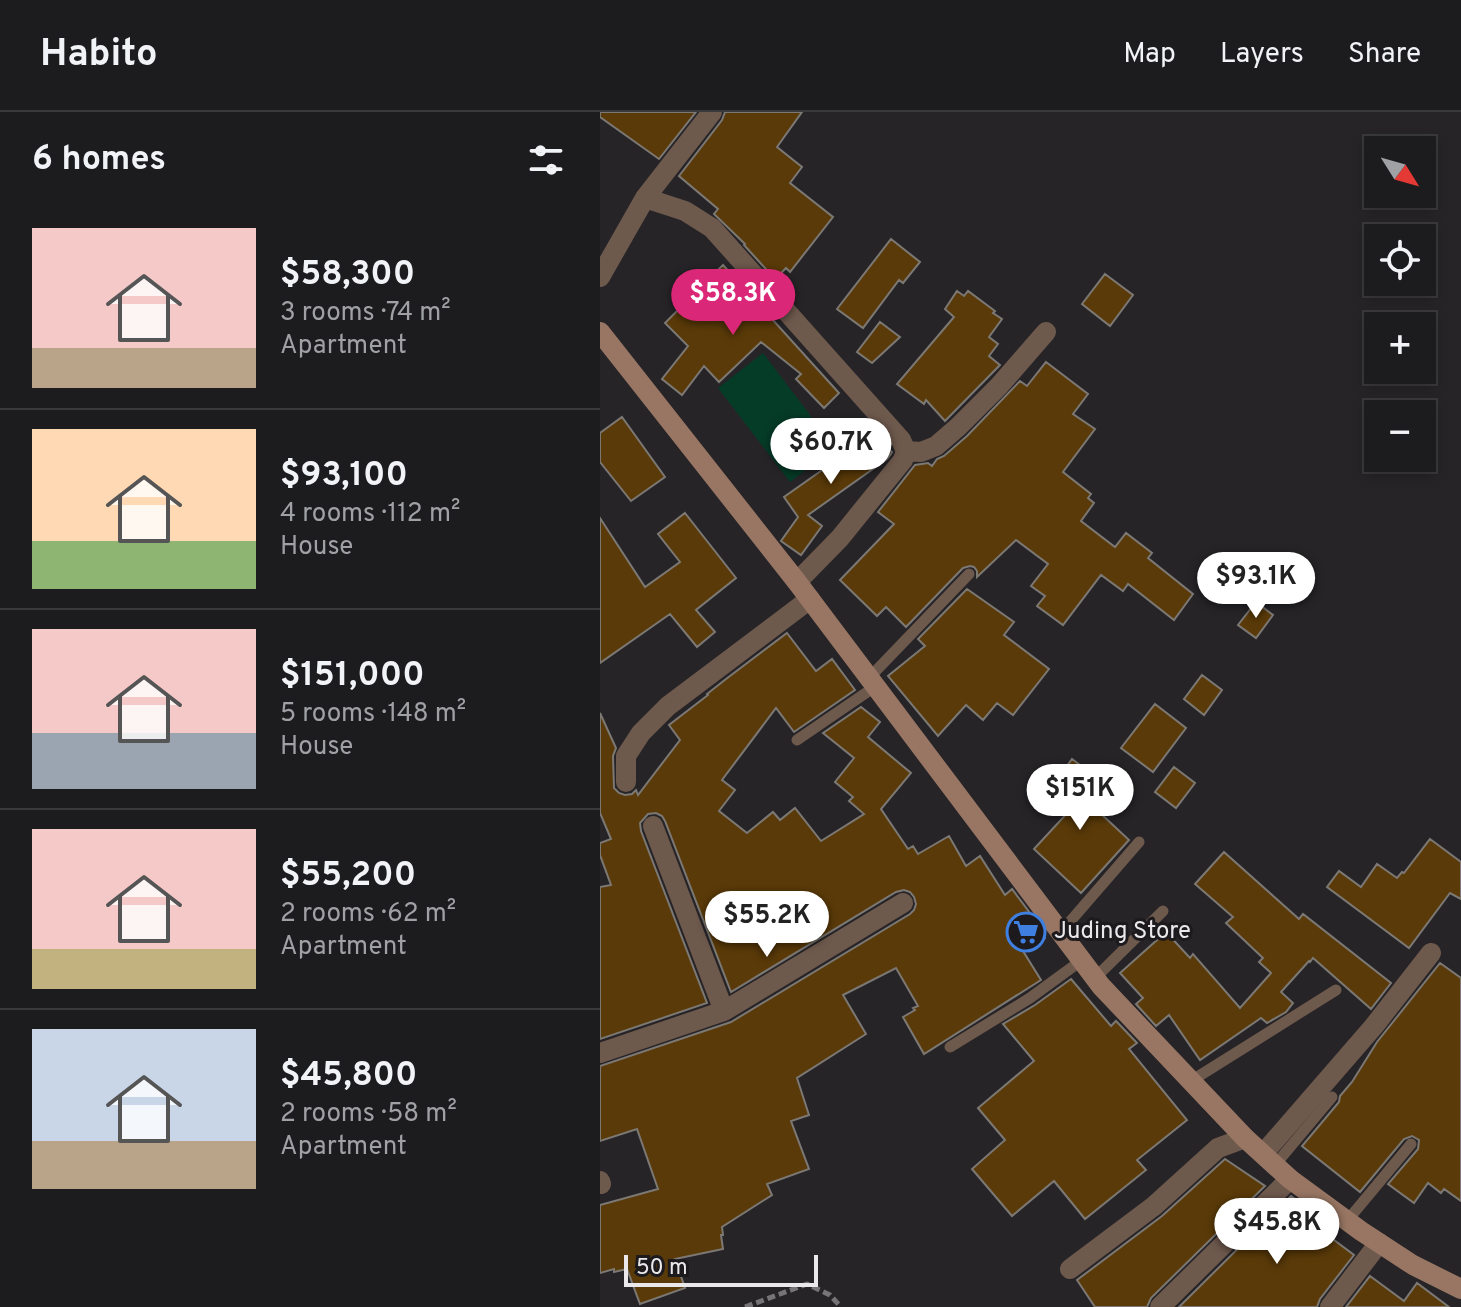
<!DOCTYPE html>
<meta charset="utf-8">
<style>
body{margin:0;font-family:Overpass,sans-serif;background:#29282a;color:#f1f3f6;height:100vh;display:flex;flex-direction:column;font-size:30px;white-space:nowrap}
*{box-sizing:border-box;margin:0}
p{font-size:26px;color:#a0a1a4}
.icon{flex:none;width:44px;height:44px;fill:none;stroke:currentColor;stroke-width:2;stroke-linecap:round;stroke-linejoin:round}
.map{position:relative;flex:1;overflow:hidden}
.details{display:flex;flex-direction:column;background:#1c1b1d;width:600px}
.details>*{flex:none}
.needle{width:52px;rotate:127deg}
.controls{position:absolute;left:764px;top:24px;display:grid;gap:16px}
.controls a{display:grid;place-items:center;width:72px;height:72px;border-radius:0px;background:#1c1b1d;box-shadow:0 4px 12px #0003,0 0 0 2px #3a393b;font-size:40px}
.scale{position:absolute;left:24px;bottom:20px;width:194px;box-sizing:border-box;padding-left:8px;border:4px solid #eae8eb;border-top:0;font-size:22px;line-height:28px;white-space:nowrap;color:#eae8eb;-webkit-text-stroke:6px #1d1a1e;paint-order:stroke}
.price{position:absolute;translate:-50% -68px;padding:0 18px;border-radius:28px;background:#fff;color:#222;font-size:26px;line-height:52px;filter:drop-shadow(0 2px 4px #0008)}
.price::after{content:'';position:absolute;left:50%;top:48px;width:24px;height:18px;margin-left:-12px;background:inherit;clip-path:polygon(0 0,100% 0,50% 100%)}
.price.active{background:#db2777;color:#fff}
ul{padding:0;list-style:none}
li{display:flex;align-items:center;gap:24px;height:200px;padding:0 32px}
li+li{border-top:2px solid #3a393b}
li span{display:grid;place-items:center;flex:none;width:224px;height:160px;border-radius:0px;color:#555}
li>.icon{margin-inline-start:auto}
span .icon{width:96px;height:96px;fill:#fffc;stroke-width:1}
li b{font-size:34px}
h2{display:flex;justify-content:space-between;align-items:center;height:96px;padding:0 32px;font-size:34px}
header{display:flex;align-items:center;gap:48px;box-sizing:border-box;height:112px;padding:0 40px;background:#1c1b1d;border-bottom:2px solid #3a393b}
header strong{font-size:38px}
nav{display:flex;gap:44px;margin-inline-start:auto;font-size:28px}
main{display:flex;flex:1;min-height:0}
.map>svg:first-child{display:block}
</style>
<header>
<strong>Habito</strong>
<nav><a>Map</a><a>Layers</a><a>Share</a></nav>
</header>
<main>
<section class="details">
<h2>6 homes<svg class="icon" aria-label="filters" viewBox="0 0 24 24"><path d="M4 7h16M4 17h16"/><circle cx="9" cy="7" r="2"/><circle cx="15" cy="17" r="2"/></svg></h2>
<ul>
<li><span style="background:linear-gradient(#f6c9c9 75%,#b9a48a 0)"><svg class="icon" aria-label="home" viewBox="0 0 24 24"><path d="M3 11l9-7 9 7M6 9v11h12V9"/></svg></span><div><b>$58,300</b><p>3 rooms · 74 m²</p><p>Apartment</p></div></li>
<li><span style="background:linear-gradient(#ffd9b3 70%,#8fb573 0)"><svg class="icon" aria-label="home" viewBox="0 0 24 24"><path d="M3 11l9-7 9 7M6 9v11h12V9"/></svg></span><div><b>$93,100</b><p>4 rooms · 112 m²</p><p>House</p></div></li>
<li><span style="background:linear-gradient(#f6c9c9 65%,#9aa5b1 0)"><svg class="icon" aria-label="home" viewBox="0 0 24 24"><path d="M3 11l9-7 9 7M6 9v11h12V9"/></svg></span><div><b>$151,000</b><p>5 rooms · 148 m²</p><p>House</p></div></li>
<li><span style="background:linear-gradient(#f6c9c9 75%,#c2b280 0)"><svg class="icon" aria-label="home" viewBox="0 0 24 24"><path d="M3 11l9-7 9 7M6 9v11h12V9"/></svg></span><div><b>$55,200</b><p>2 rooms · 62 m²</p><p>Apartment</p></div></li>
<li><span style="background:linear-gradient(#c9d6e8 70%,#b9a48a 0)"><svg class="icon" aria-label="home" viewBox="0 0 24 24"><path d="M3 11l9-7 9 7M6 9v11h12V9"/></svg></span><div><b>$45,800</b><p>2 rooms · 58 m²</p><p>Apartment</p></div></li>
</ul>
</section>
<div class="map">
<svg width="861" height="1195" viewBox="0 0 861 1195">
<rect width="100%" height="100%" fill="#262427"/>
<path fill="#053c28" d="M163,241L235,336L190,370L118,276Z"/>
<path fill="#5a3a08" stroke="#7c7874" stroke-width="2" d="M0,0H96L59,47L0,5Z
M125,0H202L177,35L202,55L190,71L233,105L190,160L186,156L175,167L144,133L145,132L114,102L118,97L79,64L122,8Z
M291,127L320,150L303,171L299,168L263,216L237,197Z
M123,153L239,281L224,296L196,267L201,262L161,230L119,270L104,254L82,283L62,267L88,234L65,211Z
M505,162L533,183L510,214L482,192Z
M357,179L364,184L368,179L395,199L393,201L402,207L389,225L398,232L389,244L400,253L345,309L326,288L324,292L297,272L354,205L345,197Z
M280,210L300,225L272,251L257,240Z
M446,250L488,282L473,302L495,317L463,360L491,382L488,386L494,391L481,409L515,435L526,421L552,441L548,446L593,482L574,508L528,472L523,479L501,463L463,513L437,494L445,484L431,474L448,452L416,428L377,465V459L374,455L370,454L363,456L306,515L286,495L277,504L240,468L294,412L278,400L315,353L328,351L332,354L337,347L344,344L367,324L420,269L427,274Z
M22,305L65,365L31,389L0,350V321Z
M260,316L292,340L291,342L287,347L208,403L222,414L201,443L181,429L198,405L184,385L235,349Z
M85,401L136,466L96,498L115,520L97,535L70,502L0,551V406L45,475L80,450L58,422Z
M367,477L414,510L404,523L449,557L413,603L397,591L383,608L366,593L338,624L288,564L325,534L318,527Z
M656,490L673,503L656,526L638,513Z
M187,521L216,559L232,547L255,578L194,620L176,596L122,668L135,678L119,699L147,721L173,700L180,708L195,696L221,729L264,702L249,689L253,685L235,670L254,646L223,621L261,595L280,610L268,625L311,661L281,697L308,737L313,734L318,742L349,724L366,754L380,744L405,783L412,777L436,809L445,826L423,839L441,868L324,942L303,905L315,898L313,896L318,894L296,856L243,883L266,922L197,966L209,1003L191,1009L209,1057L167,1072L172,1083L122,1115L123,1123H121L123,1137L75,1147L85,1176L40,1192L27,1157L14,1160V1157L0,1161V1093L58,1077L37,1017L0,1029V954L131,910L310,802L314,798L316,792L314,785L310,780L304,778L296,780L131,880L65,709L62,704L56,701L48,702L40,711L41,719L107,891L0,927V775L11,773L0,743V731L11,727L0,701V601L16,636L13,644L14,676L19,681L25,683L32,682L36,678L38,683L80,628L69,613L108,583L107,582L126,567Z
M602,563L622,578L604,603L584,587Z
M555,592L586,616L553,660L521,636Z
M472,647L496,665L481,686L483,685L529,728L481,781L434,737L472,696L449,679Z
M574,655L595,671L576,696L555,680Z
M830,727L861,750V787L850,781L809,836L727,775L739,759L761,775L777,752L797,766L802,760L804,761Z
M624,740L699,807L703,802L791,871L771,897L713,846L710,850L709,849L681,880L693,891L686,900L667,911L661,906L600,948L569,903L556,914L536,892L543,886L520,861L566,820L590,846L593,842L640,896L671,861L659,850L663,846L626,811L633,805L595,772Z
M840,851L861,866V1089L844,1077L841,1081L828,1071L814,1091L788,1072L818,1037L819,1028L812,1024L804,1027L760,1080L702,1034L739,990L740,984L752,970L777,930Z
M471,867L511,914L516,909L537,931L529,937L587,1008L537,1048L546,1058L485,1107L454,1069L412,1104L372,1057L405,1028L378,996L434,949L403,912L435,893Z
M625,1047L665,1074L551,1186L547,1195H495L477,1168L562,1104Z
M691,1084L707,1096L705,1099L718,1108L714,1113L754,1143L720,1187L717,1195H579Z
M770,1164L804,1189L817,1171L849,1195H746Z"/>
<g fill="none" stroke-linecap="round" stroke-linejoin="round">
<path stroke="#767477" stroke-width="5" stroke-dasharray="8 4" stroke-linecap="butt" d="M145,1195L207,1172L230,1183L241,1195"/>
<path stroke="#6e594d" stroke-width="11" d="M269,566L369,462
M197,628L276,574
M461,820L539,730
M495,866L563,799
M350,935L430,886L482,848
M591,969L736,878
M675,1053L732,985
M747,1109L811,1032"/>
<path stroke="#6e594d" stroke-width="20" d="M45,86L85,99L112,116L301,328L306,339L303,348L240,426L197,470
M0,165L45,86L112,0
M306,339L321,340L336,334L358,315L399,274L446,220
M26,670V644L41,621L68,594L210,487
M53,714L124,899
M0,941L124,899L303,791
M663,1042L774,914L831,841
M0,1069L1,1072
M470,1157L554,1094L618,1036L645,1026
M560,1195L690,1067
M730,1195L779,1131"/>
<path stroke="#987663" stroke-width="20" d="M0,220L197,470L501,874L645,1026L690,1067L761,1119L813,1153L861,1177"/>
</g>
<defs>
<g id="supermarket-ring" transform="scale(2)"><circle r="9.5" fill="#1d1a1e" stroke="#3f7fe0" stroke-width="1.5"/><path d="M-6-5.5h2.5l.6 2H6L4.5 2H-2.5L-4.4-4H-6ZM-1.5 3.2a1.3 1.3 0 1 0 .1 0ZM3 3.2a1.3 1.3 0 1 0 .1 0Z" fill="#3f7fe0"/></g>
</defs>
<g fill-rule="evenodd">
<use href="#supermarket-ring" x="426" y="820"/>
</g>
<g text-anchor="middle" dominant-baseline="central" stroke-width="6" stroke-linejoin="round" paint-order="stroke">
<g font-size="24" fill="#eae8eb" stroke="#1d1a1e" text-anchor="start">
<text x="454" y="820">Juding Store</text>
</g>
</g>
</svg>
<div class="controls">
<a><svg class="needle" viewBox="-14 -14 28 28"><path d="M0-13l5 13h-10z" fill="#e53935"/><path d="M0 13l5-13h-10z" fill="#a0a1a4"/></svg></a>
<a><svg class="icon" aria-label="locate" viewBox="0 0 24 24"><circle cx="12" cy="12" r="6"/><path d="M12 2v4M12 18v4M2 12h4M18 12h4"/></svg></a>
<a>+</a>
<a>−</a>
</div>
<div class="scale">50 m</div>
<b class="price active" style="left:133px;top:225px">$58.3K</b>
<b class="price" style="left:231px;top:374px">$60.7K</b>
<b class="price" style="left:656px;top:508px">$93.1K</b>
<b class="price" style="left:480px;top:720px">$151K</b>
<b class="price" style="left:167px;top:847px">$55.2K</b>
<b class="price" style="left:677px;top:1154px">$45.8K</b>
</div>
</main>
